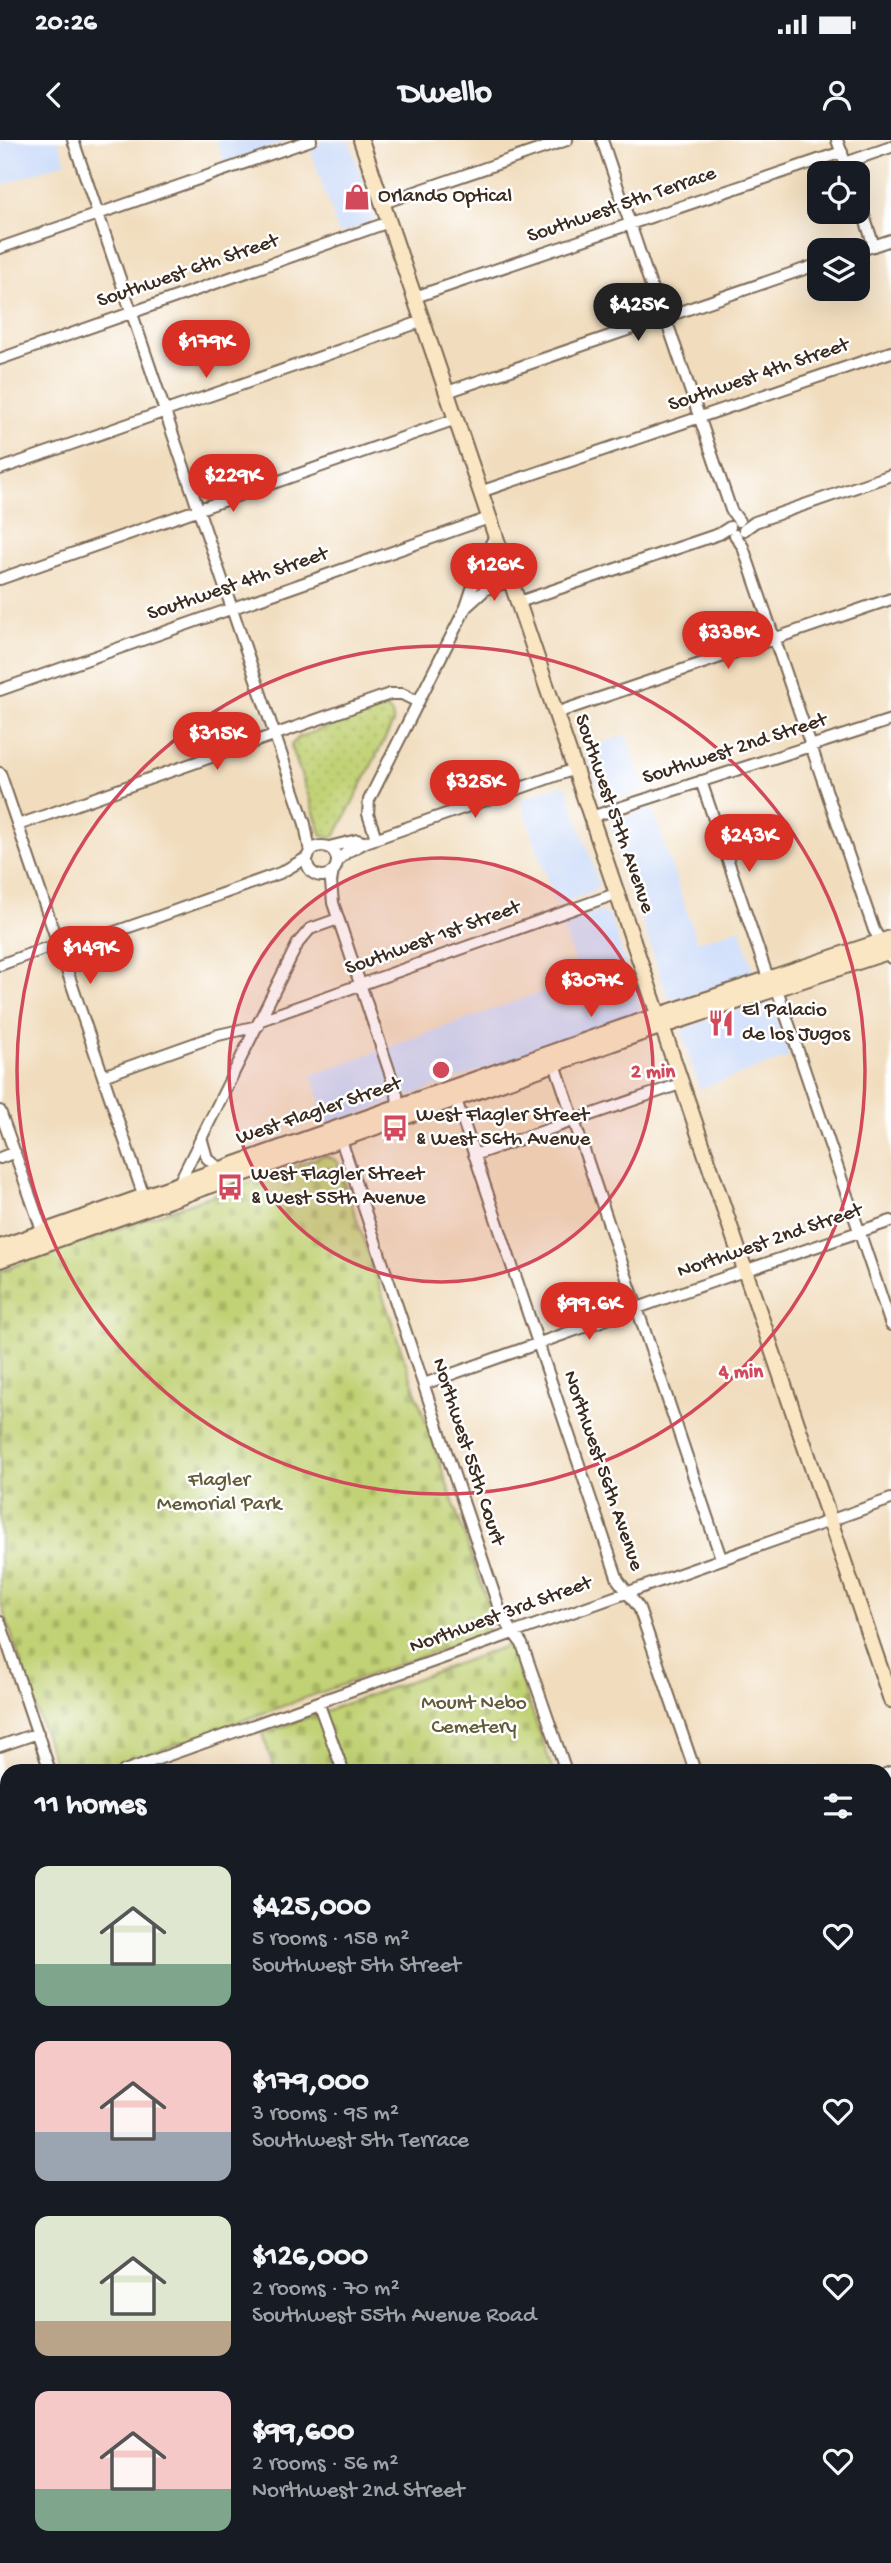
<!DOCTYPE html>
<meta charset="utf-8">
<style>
body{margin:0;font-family:"Gochi Hand",sans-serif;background:#242831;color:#f1f3f6;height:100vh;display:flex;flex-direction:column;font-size:26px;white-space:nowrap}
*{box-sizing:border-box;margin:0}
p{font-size:23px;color:#9ea1a6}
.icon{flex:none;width:38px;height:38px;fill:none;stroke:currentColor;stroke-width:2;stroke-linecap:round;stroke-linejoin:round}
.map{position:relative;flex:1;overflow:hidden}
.details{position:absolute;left:0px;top:1624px;width:892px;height:800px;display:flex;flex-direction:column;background:#171b24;border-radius:21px 21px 0 0;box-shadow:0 7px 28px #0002}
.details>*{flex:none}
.buttons{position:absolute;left:807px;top:21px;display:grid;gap:14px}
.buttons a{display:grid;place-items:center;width:63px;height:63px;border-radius:14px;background:#171b24;box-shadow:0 7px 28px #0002;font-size:35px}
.price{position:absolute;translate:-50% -60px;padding:0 16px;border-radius:24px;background:#d93025;color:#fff;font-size:23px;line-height:46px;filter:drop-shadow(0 2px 4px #0008)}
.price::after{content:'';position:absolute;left:50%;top:42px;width:21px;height:16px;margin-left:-10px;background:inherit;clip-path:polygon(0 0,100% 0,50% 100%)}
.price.selected{background:#222;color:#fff}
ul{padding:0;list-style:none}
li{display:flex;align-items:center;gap:21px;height:175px;padding:0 35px}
li span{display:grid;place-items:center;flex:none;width:196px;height:140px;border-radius:14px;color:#555}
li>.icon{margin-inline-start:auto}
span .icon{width:84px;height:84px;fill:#fffc;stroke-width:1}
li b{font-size:30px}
h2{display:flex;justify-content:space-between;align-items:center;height:84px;padding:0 35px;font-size:30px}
.status{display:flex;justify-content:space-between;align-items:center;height:49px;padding:0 35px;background:#171b24;direction:ltr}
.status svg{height:19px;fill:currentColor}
header{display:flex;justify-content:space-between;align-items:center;height:91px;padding:0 35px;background:#171b24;font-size:32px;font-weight:700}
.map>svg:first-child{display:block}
</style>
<div class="status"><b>20:26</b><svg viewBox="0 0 49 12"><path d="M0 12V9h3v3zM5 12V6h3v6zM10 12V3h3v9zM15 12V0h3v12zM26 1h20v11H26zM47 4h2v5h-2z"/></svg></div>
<header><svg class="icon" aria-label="back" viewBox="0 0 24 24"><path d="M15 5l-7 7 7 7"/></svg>Dwello<svg class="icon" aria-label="person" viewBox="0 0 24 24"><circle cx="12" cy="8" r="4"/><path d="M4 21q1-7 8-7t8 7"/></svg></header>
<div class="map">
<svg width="891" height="2423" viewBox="0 0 891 2423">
<defs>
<pattern id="green-dots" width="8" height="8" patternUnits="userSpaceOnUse" patternTransform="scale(1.75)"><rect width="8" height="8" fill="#c1d174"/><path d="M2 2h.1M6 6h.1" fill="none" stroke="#a7b464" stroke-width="1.8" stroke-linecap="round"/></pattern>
<pattern id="cemetery-stones" width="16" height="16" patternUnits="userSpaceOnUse" patternTransform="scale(1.75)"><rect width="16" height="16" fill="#c1d174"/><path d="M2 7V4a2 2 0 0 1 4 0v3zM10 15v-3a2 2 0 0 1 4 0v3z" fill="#a7b464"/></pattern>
<pattern id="water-ripples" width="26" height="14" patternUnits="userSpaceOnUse" patternTransform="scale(1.75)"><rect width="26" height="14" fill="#68c5e6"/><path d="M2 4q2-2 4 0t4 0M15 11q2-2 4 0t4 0" fill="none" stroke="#5ba9c5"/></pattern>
</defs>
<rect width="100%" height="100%" fill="#fff"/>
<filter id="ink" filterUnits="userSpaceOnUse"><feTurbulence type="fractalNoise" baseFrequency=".0143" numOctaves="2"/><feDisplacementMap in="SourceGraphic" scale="14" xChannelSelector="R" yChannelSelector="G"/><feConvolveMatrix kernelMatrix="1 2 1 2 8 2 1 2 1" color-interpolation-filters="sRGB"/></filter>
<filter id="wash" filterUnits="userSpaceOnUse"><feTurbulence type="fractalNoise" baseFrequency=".00686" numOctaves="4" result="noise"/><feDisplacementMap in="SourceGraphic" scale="28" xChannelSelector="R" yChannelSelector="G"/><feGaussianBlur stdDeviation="1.57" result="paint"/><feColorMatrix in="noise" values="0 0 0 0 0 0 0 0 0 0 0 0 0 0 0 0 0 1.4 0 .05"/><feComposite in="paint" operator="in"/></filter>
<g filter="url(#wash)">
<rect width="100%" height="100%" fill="#f1ddbe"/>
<path fill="#cbdbf9" d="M5,0H58L66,22L0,46V2Z
M216,0H291L224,23Z
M327,0L349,1L374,72L373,78L368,84L339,94L309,6Z
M626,595L645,650L612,660L602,659L584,609Z
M562,645L567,647L599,744L592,752L556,765L520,659Z
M652,668L697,802L740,788L753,827L752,833L747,837L679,859H672L667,855L611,690V685L614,681Z
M599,771L610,776L640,865L639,870L634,875L329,985L311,935L580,838L562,785Z
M761,862L768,863L772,866L790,917L699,949L682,892L687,887Z
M891,1789V1904L886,1906V1791Z"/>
<path fill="url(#green-dots)" stroke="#7e7e49" stroke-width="2" d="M381,568C390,568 394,574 393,583L337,693L333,697L322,696L291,605L299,597Z"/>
<path fill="url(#cemetery-stones)" stroke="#7e7e49" stroke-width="2" d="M325,1015L337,1021L493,1479L486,1493L102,1631H57L0,1461V1131Z
M509,1505L553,1631H348L346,1627L333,1631H276L262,1594Z"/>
<path fill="url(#water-ripples)" stroke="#527882" stroke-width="2" d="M891,2134V2423H1L18,2417H886V2135Z"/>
</g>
<g filter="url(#ink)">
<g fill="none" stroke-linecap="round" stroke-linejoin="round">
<g stroke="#7b6956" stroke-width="14">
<path id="minor" d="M73,0L305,684L310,712
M602,0L657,164L670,191L731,370L739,381
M837,0L849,33
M845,23L891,7
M858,58L874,106
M383,63L567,0
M0,108L311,0
M858,111L891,100
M415,157L842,12
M0,219L389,82
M447,252L819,124
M0,329L423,181
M480,352L891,212
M744,390L755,382L891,335
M735,395L743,407L874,790L891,818
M0,439L456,279
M519,462L719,394L730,387
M466,467L486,449L511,441
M0,550L489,378
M556,573L891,459
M0,633L146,1063
M701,641L768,838
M591,677L891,580
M18,685L390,554H402L418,562
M376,698L368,674L369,660L466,467L480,425L495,396
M307 721a15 15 0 1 1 30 0a15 15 0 1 1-30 0Z
M329,707L357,700L363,702
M337,721L347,712L366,702L575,629
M333,731L331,742L333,763L397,954L398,966
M0,825L43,809L74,806L152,779L280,733L308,717
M777,849L891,1185
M261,880L618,753
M555,924L721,1418
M103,936L218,895L258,886
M456,960L618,1440L639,1468L695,1631
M0,971L43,1093
M201,997L207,1018L220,1029
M341,1000L502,1477L522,1504L566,1631
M474,1015L683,943
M0,1018L15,1012
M178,1045L298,803L310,789L338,779
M424,1244L691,1149L891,1081
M0,1482L50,1631
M318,1562L343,1631
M0,1606L38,1593
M124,1631L891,1359
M886,1634L891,1632
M0,1747L7,1744
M886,1780L891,1778
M0,1888L7,1885
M0,2028L7,2026"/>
</g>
<g stroke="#7b6956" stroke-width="18">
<path id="secondary" d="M361,0L891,1560
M0,1107L626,886L891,798
M0,1120L642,893L891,811
M886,1914L891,1912
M886,1930L891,1928
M0,2241L7,2239"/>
</g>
<use href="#minor" stroke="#fff" stroke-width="10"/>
<use href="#secondary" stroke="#fbe6c4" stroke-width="14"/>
</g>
</g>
<circle cx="441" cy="930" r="212" fill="#d1495b" fill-opacity=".12"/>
<g fill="none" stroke="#d1495b" stroke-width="3.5">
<circle cx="441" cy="930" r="212"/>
<circle cx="441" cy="930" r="424"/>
</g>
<defs>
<g id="shop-bare" transform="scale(2.1)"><path d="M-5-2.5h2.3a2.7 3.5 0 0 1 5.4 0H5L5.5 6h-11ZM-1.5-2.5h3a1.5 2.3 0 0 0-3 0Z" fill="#d1495b" stroke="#fff" stroke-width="2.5" paint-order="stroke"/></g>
<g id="restaurant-bare" transform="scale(2.1)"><path d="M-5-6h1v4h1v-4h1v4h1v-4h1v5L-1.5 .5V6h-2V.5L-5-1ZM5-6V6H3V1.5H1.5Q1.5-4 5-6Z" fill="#d1495b" stroke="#fff" stroke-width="2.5" paint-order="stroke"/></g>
<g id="bus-bare" transform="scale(2.1)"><path d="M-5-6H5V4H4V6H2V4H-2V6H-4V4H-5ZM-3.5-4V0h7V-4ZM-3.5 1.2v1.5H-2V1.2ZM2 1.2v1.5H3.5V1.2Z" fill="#d1495b" stroke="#fff" stroke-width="2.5" paint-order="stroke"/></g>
</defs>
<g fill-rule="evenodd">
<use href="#shop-bare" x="357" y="57"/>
<use href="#restaurant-bare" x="721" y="883"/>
<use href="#bus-bare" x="395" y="988"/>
<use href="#bus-bare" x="230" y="1047"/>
</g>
<g text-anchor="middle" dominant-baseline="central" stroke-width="5" stroke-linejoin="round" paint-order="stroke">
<g font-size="21" fill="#3b2a1e" stroke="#fff" text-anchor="start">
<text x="378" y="57">Orlando Optical</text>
<text x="742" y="871">El Palacio<tspan x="742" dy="24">de los Jugos</tspan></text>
<text x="416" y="976">West Flagler Street<tspan x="416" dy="24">&amp; West 56th Avenue</tspan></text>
<text x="251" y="1035">West Flagler Street<tspan x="251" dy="24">&amp; West 55th Avenue</tspan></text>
</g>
<g font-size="21" fill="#3b2a1e" stroke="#fff">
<text transform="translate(622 66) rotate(-19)">Southwest 5th Terrace</text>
<text transform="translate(188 132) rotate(-19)">Southwest 6th Street</text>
<text transform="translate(759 236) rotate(-19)">Southwest 4th Street</text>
<text transform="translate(238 445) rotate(-19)">Southwest 4th Street</text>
<text transform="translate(735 610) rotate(-18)">Southwest 2nd Street</text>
<text transform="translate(613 674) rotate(71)">Southwest 57th Avenue</text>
<text transform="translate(433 799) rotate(-20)">Southwest 1st Street</text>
<text transform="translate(319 972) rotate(-19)">West Flagler Street</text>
<text transform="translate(770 1102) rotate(-19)">Northwest 2nd Street</text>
<text transform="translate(467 1312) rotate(72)">Northwest 55th Court</text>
<text transform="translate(602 1331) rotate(71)">Northwest 56th Avenue</text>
<text transform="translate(501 1476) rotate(-20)">Northwest 3rd Street</text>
</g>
<g font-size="21" fill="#635c38" stroke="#fff">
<text x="219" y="1341">Flagler<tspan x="219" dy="24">Memorial Park</tspan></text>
<text x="474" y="1564">Mount Nebo<tspan x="474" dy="24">Cemetery</tspan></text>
</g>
</g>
<circle cx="441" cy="930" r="10" fill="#d1495b" stroke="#fff" stroke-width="3.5"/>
<g font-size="21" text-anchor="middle" font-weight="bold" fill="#d1495b" stroke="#fff" stroke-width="5" stroke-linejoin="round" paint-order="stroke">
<text x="653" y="937">2 min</text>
<text x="741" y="1237">4 min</text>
</g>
</svg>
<div class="buttons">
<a><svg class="icon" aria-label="locate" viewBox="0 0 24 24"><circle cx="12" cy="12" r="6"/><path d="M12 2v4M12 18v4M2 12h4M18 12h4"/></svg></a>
<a><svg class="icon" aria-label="layers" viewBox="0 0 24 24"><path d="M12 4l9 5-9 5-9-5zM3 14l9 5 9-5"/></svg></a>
</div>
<b class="price selected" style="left:638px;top:203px">$425K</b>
<b class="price" style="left:206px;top:240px">$179K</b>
<b class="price" style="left:233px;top:374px">$229K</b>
<b class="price" style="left:494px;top:463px">$126K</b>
<b class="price" style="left:728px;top:531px">$338K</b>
<b class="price" style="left:217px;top:632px">$315K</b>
<b class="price" style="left:475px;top:680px">$325K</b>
<b class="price" style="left:749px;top:734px">$243K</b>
<b class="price" style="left:90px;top:846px">$149K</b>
<b class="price" style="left:591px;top:879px">$307K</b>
<b class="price" style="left:589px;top:1202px">$99.6K</b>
<section class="details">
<h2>11 homes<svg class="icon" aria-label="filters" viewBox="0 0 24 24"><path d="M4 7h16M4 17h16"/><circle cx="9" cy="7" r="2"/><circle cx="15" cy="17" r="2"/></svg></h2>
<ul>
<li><span style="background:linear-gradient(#dfe7d0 70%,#7fa58c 0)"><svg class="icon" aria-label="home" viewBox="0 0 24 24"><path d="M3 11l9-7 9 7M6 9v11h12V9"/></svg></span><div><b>$425,000</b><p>5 rooms · 158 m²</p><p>Southwest 5th Street</p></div><svg class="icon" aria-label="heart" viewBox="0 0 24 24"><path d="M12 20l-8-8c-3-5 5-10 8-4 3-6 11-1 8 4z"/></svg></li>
<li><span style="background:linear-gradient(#f6c9c9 65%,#9aa5b1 0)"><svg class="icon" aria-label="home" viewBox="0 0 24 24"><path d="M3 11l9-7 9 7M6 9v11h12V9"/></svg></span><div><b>$179,000</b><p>3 rooms · 95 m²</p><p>Southwest 5th Terrace</p></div><svg class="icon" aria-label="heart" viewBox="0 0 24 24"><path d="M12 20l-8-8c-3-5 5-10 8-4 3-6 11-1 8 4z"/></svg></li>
<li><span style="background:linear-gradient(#dfe7d0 75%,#b9a48a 0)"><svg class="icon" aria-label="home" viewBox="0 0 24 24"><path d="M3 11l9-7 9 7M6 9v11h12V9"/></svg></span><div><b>$126,000</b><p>2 rooms · 70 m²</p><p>Southwest 55th Avenue Road</p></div><svg class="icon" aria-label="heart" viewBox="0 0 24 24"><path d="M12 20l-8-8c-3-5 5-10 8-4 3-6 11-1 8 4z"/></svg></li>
<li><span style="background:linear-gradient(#f6c9c9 70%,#7fa58c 0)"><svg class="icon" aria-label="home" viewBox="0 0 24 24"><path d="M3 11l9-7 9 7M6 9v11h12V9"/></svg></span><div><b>$99,600</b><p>2 rooms · 56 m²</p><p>Northwest 2nd Street</p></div><svg class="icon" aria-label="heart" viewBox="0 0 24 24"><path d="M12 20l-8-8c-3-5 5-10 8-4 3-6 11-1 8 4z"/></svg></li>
</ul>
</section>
</div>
